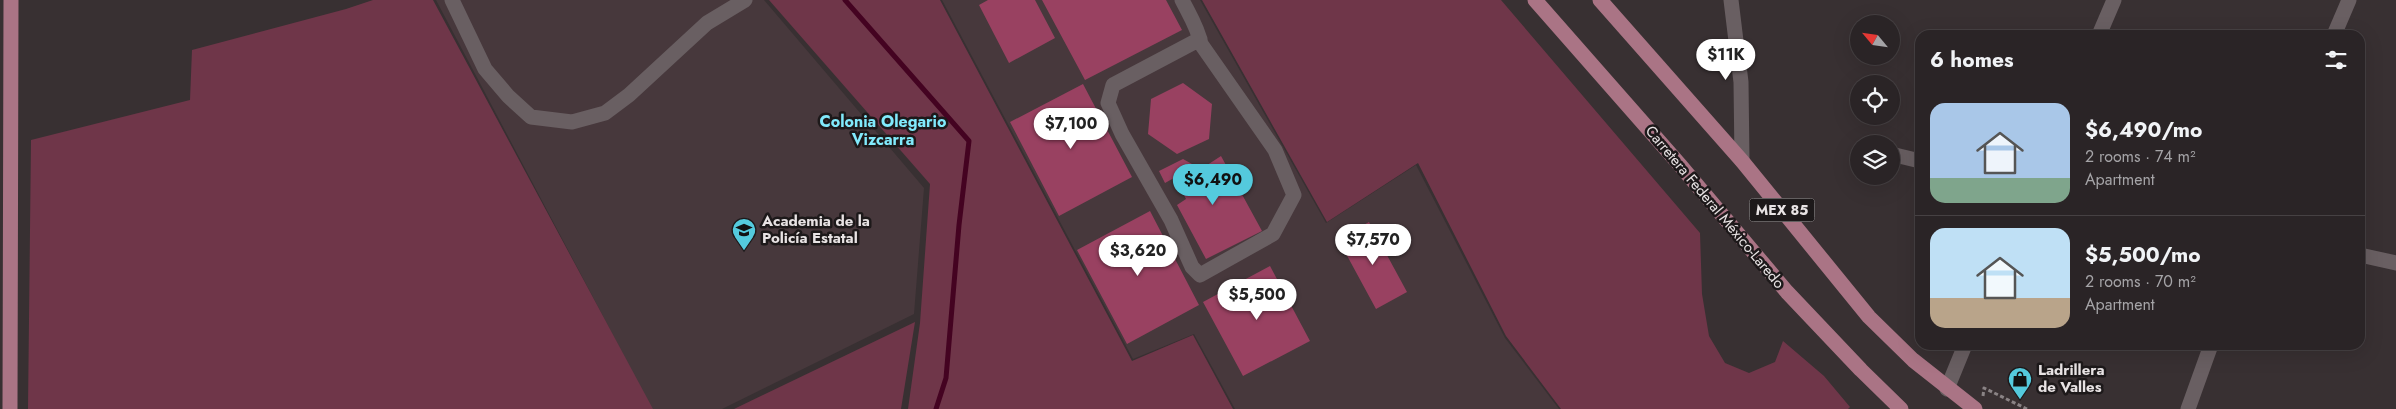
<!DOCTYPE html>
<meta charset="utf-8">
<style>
body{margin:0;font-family:Jost,sans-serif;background:#322c2e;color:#f1f3f6;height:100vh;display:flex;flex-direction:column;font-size:19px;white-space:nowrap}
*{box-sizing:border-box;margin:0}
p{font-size:16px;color:#a5a4a7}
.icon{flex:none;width:28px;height:28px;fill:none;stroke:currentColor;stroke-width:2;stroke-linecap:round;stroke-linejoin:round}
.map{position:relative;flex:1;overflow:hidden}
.panel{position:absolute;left:1915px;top:30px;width:450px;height:320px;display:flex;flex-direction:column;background:#2a2426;border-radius:15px;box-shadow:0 5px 20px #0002,0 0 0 1px #464143}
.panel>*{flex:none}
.needle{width:32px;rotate:299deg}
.tools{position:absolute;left:1850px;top:15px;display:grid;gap:10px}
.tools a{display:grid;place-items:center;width:50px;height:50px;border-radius:50%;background:#2a2426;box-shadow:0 5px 20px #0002,0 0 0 1px #464143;font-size:25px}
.price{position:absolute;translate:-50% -42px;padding:0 11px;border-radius:18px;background:#fff;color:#222;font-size:16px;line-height:32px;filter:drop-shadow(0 1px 2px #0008)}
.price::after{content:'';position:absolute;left:50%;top:30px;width:15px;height:11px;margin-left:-8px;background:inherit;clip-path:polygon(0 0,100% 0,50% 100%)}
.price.on{background:#54cadd;color:#111}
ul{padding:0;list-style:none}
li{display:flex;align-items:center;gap:15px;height:125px;padding:0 15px}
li+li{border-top:1px solid #464143}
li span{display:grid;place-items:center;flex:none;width:140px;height:100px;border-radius:15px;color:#555}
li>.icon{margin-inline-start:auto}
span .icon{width:60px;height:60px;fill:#fffc;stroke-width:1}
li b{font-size:21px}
h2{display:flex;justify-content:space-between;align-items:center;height:60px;padding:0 15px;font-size:21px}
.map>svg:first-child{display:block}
</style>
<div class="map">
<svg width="2396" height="409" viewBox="0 0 2396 409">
<rect width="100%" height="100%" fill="#383032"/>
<path fill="#47383c" d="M436,0H764L924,188L914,314L722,409H652Z
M942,0H1200L1326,223L1416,165L1505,338L1559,409H1235L1194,334L1133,359Z"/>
<path fill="#6f3649" d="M373,0H433L653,409H28L31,140L190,100L192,50L346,9Z
M769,0H940L1132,361L1193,335L1233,409H908L920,323L930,184Z
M1202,0H1501L1700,233L1702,294L1709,336L1725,363L1749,373L1775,362L1783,341L1824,376L1850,407L1848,409H1561L1506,336L1418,163L1327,222Z
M915,322L901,409H734Z"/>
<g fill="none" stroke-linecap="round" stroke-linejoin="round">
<path stroke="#440321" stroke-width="5" d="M845,0L969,141L959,225L946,378L936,409"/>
</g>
<path fill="#994161" d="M988,0H1035L1055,38L1009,63L979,5Z
M1042,0H1166L1182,30L1085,80Z
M1183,83L1212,104L1209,139L1177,154L1148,134L1151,99Z
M1083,84L1132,177L1059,216L1010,122Z
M1221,156L1262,231L1206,259L1177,205L1186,199L1180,187L1189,181L1183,173L1165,183L1159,171L1183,159L1201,169Z
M1150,211L1199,305L1127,344L1077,250Z
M1369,222L1407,292L1376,309L1338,239Z
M1270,266L1310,341L1243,376L1203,302Z"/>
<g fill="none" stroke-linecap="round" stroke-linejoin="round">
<path stroke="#8a8385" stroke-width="3" stroke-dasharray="4 2.5" stroke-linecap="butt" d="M1983,396L1984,388L2027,409"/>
<path stroke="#695f62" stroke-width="15" d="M452,0L485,69L508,96L531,117L572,122L605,113L629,95L707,23L745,0
M1182,0C1189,14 1198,28 1201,44L1275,150L1294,195L1273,234L1200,275L1192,267L1171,220L1122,134L1108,103L1113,85L1200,39
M1731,0L1741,82L1742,161
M2099,35L2114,0
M2334,35L2349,0
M1891,154L1920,161
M2360,255L2396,263
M1947,389L1965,345
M2188,409L2211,345"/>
<path stroke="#aa7485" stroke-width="15" d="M1535,0L1680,165L1787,292L1861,370L1901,409
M1600,0L1742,161L1869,317L1913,360L1975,409
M10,409L11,0"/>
</g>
<defs>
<g id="university-pin" transform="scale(1.25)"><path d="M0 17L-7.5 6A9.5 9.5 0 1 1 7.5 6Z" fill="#54cadd" stroke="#1d191a"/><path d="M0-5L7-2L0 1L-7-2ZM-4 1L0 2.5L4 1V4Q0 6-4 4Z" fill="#111"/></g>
<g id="shop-pin" transform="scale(1.25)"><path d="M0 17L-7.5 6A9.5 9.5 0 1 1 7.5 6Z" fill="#54cadd" stroke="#1d191a"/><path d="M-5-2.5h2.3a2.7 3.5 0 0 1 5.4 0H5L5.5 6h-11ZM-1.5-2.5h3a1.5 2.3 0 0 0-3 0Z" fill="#111"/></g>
</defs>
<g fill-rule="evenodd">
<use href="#university-pin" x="744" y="230"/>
<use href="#shop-pin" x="2020" y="379"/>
</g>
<g text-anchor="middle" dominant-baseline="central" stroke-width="5" stroke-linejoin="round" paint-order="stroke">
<rect fill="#1d191a" stroke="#aba6a7" stroke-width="1" x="1749.5" y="198.5" width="65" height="23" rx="4"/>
<g font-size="14" font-weight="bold" fill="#e8e3e4">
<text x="1782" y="210">MEX 85</text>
</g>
<g font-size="15" fill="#e8e3e4" stroke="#1d191a">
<text transform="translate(1715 207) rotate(50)">Carretera Federal México-Laredo</text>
</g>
<g font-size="15" font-weight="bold" fill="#e8e3e4" stroke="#1d191a" text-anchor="start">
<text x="762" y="221">Academia de la<tspan x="762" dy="17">Policía Estatal</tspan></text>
<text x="2038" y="370">Ladrillera<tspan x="2038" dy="17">de Valles</tspan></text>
</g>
<g font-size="16" font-weight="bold" fill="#81eafc" stroke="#1d191a">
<text x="883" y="121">Colonia Olegario<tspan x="883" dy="18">Vizcarra</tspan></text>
</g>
</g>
</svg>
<div class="tools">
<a><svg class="needle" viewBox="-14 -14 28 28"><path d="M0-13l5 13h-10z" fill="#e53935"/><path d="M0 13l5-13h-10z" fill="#a5a4a7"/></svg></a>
<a><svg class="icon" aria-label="locate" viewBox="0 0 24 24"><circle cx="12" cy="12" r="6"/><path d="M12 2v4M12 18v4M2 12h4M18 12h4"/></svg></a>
<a><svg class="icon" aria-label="layers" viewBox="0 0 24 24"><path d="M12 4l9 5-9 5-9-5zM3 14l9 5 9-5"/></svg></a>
</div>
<b class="price" style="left:1726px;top:81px">$11K</b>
<b class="price" style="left:1071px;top:150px">$7,100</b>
<b class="price on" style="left:1213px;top:206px">$6,490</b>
<b class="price" style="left:1373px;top:266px">$7,570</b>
<b class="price" style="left:1138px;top:277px">$3,620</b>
<b class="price" style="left:1257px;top:321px">$5,500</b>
<section class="panel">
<h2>6 homes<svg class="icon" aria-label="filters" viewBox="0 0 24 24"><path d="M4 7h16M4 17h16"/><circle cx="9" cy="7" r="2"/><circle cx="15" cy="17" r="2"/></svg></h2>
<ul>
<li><span style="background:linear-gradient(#a9c7e8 75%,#7fa58c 0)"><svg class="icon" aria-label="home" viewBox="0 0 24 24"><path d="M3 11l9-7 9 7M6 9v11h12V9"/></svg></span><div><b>$6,490/mo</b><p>2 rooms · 74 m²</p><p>Apartment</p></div></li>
<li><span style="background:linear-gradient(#bfe0f5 70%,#b9a48a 0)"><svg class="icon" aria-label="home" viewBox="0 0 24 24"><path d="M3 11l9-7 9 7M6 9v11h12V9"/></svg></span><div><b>$5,500/mo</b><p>2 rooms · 70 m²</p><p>Apartment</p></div></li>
</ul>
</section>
</div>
